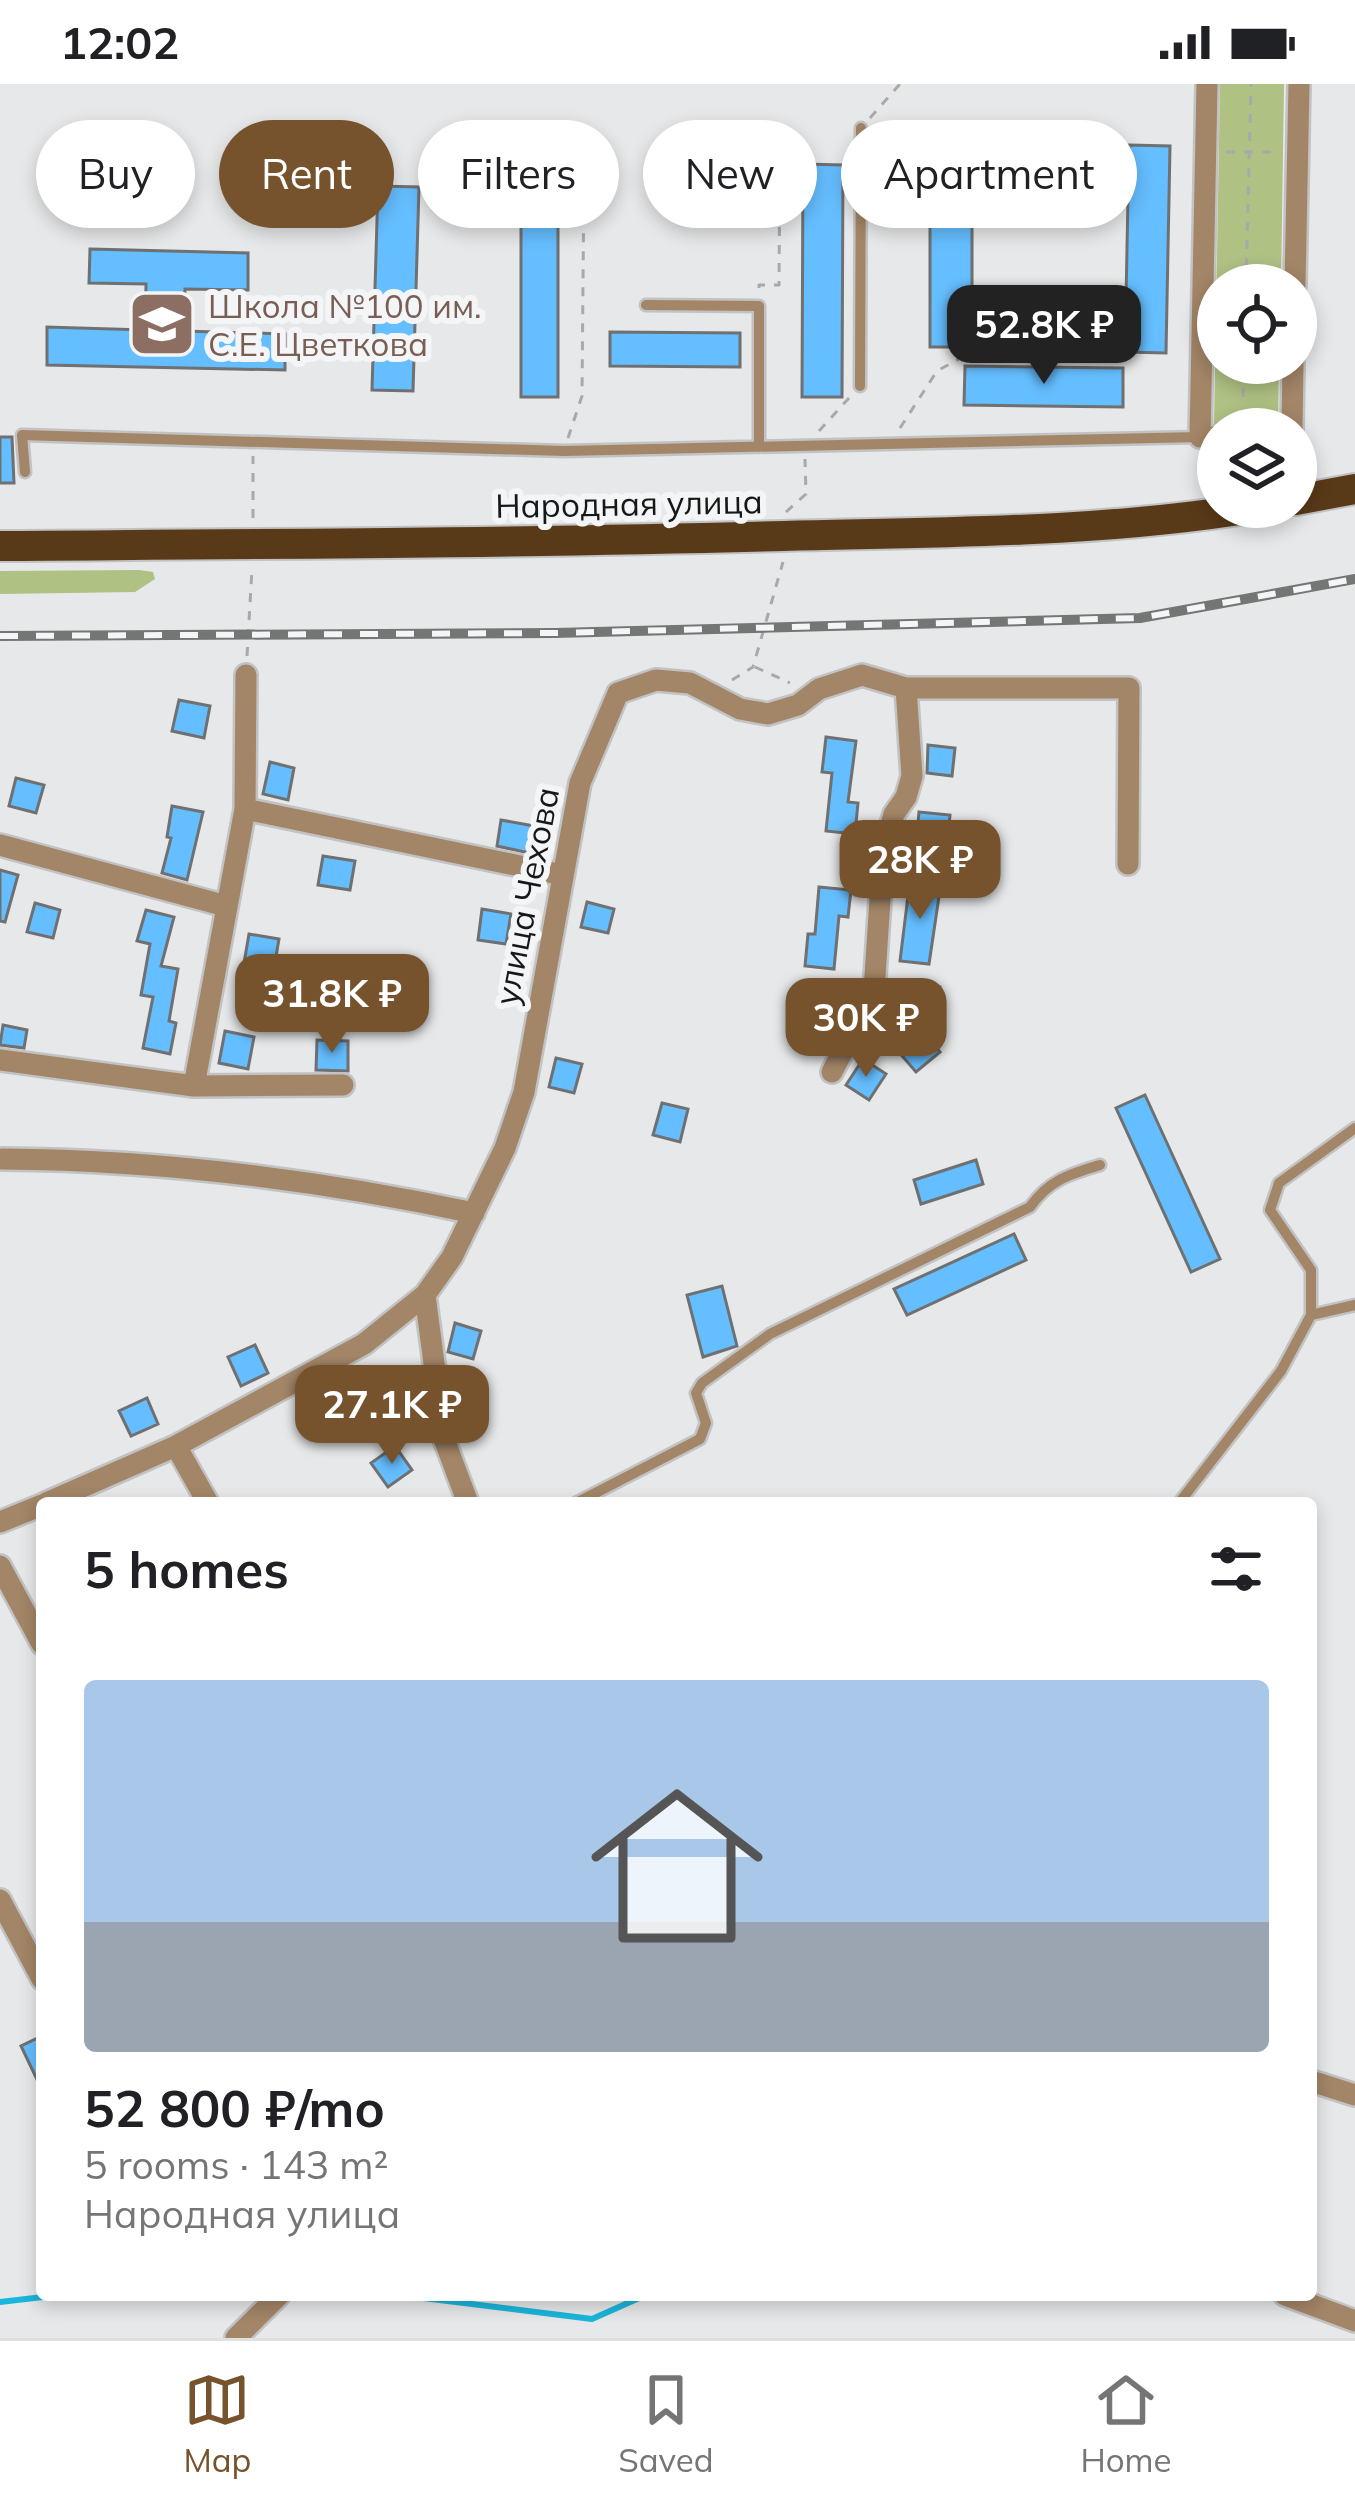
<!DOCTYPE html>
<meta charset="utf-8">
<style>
body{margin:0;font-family:Mulish,sans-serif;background:#f6f6f6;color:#202124;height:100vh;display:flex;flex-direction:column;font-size:45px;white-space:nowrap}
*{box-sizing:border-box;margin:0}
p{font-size:39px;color:#757577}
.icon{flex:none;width:66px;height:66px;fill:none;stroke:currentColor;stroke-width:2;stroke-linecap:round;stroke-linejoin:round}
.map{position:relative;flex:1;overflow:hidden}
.drawer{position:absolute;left:36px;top:1413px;width:1281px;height:804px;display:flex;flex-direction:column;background:#fff;border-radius:12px;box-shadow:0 6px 18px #0003}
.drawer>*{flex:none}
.guide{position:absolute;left:36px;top:36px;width:1284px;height:108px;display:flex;gap:24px}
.buttons{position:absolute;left:1197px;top:180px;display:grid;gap:24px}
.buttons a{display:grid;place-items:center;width:120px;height:120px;border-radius:50%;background:#fff;box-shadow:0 6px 18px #0003;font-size:60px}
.price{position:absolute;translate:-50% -102px;padding:0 27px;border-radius:24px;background:#76532c;color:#fff;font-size:39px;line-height:78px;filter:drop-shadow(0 3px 6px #0008)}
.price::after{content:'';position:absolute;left:50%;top:72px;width:36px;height:27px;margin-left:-18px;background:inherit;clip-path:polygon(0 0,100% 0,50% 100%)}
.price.selected{background:#222;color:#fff}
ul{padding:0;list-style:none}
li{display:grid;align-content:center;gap:24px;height:636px;padding:0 48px}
li span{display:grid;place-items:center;height:372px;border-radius:12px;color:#555}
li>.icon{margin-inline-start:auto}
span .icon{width:216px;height:216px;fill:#fffc;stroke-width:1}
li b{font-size:51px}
h2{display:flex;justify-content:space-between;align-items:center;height:144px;padding:0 48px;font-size:51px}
.pill{padding:0 42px;border-radius:54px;background:#fff;box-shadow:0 6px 18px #0003;font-size:42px;line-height:108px}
.pill.selected{background:#76532c;color:#fff}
.status{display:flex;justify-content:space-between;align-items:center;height:84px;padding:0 60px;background:#fff;direction:ltr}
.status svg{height:33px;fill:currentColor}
.menu{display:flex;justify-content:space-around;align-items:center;height:168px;border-top:3px solid #e0e0e0;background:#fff;font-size:33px;color:#757577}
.menu a{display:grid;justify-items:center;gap:6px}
.menu .selected{color:#76532c}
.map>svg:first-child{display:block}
</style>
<div class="status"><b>12:02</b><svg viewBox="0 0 49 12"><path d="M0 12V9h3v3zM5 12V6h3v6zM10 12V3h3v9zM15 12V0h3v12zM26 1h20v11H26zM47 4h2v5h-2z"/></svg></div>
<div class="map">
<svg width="1355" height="2254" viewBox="0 0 1355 2254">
<rect width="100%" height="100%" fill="#e7e8e9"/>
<path fill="#afc183" d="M1220,0H1284L1281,201H1218V279H1279L1278,342L1214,341Z
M139,486L153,488L155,495L135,508L0,510V487Z"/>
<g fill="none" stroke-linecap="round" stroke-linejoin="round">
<path stroke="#1bb6db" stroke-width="6" d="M399,2211L592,2235L646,2211
M0,2218L60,2211"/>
</g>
<path fill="#65beff" stroke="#6f7071" stroke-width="3" d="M930,59H972V263H930Z
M1129,61L1170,62L1166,269L1125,268Z
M803,80L843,81L842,313H802Z
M378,102L419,103L413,307L372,306Z
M521,108H558V313H521Z
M90,165L248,169V206L185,205L184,247L285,250V286L47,281V243L145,246L146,200L89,199Z
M610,248L740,249V283L610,282Z
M965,282L1123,284V323L964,321Z
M0,353H12L14,399H0Z
M179,616L210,622L204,654L172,647Z
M826,653L856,657L848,718L858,719L855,750L826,747L832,689L822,688Z
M928,661L955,664L952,692L927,689Z
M270,678L294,684L288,716L263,710Z
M16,694L44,701L36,729L9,722Z
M172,722L203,728L187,796L162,789L171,754L167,753Z
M919,728L950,731L947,763L916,761Z
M501,736L534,742L529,769L497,762Z
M323,772L355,777L350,806L318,801Z
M0,786L18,791L5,838L0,837Z
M910,796L941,799L929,880L900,877Z
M819,803L851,806L848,833L839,832L834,885L805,882L808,850H815Z
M587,818L614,825L608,849L581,843Z
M35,819L60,826L53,854L27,848Z
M482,825L511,830L506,860L478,856Z
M146,826L174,833L161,882L178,885L169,937L176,939L170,970L143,964L153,913L141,911L150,860L137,857Z
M249,850L279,855L274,884L244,879Z
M940,903L943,937L913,940L911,905Z
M797,920H823V949H797Z
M3,941L27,946L24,964L0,961Z
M922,946L940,968L916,988L897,966Z
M225,947L254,953L248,985L219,979Z
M317,956L348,957V987L316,986Z
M556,974L582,980L574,1009L549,1003Z
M863,975L886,990L869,1016L846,1001Z
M1145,1011L1220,1175L1191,1188L1116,1024Z
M662,1019L688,1025L680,1058L653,1051Z
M976,1076L983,1100L921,1120L914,1096Z
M1014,1150L1026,1176L907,1231L894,1205Z
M722,1202L737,1262L703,1273L687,1211Z
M455,1239L481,1247L473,1275L448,1268Z
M255,1261L268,1289L241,1302L228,1273Z
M360,1308L371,1333L343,1346L331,1321Z
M147,1314L158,1340L131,1352L119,1327Z
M395,1362L412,1386L388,1403L371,1379Z
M42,1952V2006L21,1962Z"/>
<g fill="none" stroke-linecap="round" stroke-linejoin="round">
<g stroke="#c2c2c3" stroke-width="15">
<path id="lane" d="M646,221L759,222V363
M860,302L861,44
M25,388L22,351L564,367L1200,353
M1311,1231L1355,1221
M576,1419L700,1355L706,1339L696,1309L702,1299L770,1250L1030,1123C1049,1096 1070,1090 1100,1081
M1179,1419L1281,1287L1311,1231V1186L1270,1126L1279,1099L1355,1044"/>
</g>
<g stroke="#c2c2c3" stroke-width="26">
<path id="street" d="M1207,0L1200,353H1218
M1295,201L1299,0
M1292,345L1293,279
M245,725L563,791
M0,761L226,822
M0,976L194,1002L343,1001
M832,988L874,907L883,770L894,730L906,713L912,692L906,604
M194,1002L245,725L246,591
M2,1075C160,1076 319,1096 474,1129
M425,1211L444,1355L468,1419
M176,1362L208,1419
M46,1419L176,1362L364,1260L425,1211L452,1173L505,1064L524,1008L580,699L618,609L656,596L690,599L740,625L768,630L798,621L819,605L862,591L906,604H1129L1128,780
M0,1438L42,1421
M0,1482L42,1560
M0,1816L42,1895
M1311,1997L1355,2011
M1285,2211L1355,2237
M236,2254L279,2211"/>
</g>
<g stroke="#c2c2c3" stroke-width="34">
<path id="primary" d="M1296,416L1355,405
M0,462C261,460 523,459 784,452C942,448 1102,449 1258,423"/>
</g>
<path stroke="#a8a9aa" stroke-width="3" stroke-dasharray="9 9" stroke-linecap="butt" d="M870,34L900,0
M1226,68H1276
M1246,201L1251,0
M759,204V201H779L780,64
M1243,313L1244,279
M900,344L937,287L997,254
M819,347L849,314
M568,354L582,312L584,85
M786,428L806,410L805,375
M253,434V372
M247,572L252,485
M755,583L790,599
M732,596L753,583L783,478"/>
<use href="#lane" stroke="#a38567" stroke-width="10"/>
<use href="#street" stroke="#a38567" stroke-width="21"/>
<use href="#primary" stroke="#593a18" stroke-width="30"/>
<g stroke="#747575" stroke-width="10">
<path id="rail" d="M0,552L555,549L1140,534L1355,495"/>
</g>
<use href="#rail" stroke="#f4f5f6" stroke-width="6" stroke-dasharray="18" stroke-linecap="butt"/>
</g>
<defs>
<g id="school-square" transform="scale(3.45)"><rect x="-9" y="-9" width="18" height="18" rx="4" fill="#8d6e63" stroke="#f4f5f6"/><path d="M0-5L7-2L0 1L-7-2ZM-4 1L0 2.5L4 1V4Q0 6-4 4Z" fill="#fff"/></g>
</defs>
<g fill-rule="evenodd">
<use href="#school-square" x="162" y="240"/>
</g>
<g text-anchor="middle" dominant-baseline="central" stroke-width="12" stroke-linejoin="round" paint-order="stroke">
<g font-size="33" fill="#785e54" stroke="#f4f5f6" text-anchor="start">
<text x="208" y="221">Школа №100 им.<tspan x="208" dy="38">С.Е. Цветкова</tspan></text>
</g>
<g font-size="33" fill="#171717" stroke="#f4f5f6">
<text transform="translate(629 419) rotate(-1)">Народная улица</text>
<text transform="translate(526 812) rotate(-79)">улица Чехова</text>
</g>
</g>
</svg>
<div class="buttons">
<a><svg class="icon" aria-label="locate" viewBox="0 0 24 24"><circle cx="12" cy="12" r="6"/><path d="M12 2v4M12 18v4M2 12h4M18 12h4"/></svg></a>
<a><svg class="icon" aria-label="layers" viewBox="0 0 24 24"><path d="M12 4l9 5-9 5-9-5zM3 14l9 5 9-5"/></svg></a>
</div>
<b class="price selected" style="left:1044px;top:303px">52.8K ₽</b>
<b class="price" style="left:920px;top:838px">28K ₽</b>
<b class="price" style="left:332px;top:972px">31.8K ₽</b>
<b class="price" style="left:866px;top:996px">30K ₽</b>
<b class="price" style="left:392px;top:1383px">27.1K ₽</b>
<div class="guide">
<a class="pill">Buy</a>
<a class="pill selected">Rent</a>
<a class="pill">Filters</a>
<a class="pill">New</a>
<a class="pill">Apartment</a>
</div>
<section class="drawer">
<h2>5 homes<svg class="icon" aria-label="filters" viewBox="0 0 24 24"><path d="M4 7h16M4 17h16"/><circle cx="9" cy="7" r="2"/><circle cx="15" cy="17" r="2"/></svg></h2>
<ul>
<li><span style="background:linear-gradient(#a9c7e8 65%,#9aa5b1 0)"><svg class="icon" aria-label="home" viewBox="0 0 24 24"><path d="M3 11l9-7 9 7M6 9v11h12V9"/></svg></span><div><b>52 800 ₽/mo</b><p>5 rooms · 143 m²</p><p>Народная улица</p></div></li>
</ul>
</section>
</div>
<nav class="menu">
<a class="selected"><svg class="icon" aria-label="map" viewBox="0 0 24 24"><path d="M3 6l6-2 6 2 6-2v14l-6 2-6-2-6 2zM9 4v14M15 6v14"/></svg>Map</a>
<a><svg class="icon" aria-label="saved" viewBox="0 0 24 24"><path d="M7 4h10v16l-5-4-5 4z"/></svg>Saved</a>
<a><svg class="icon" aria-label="home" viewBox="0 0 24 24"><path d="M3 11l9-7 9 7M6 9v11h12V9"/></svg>Home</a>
</nav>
